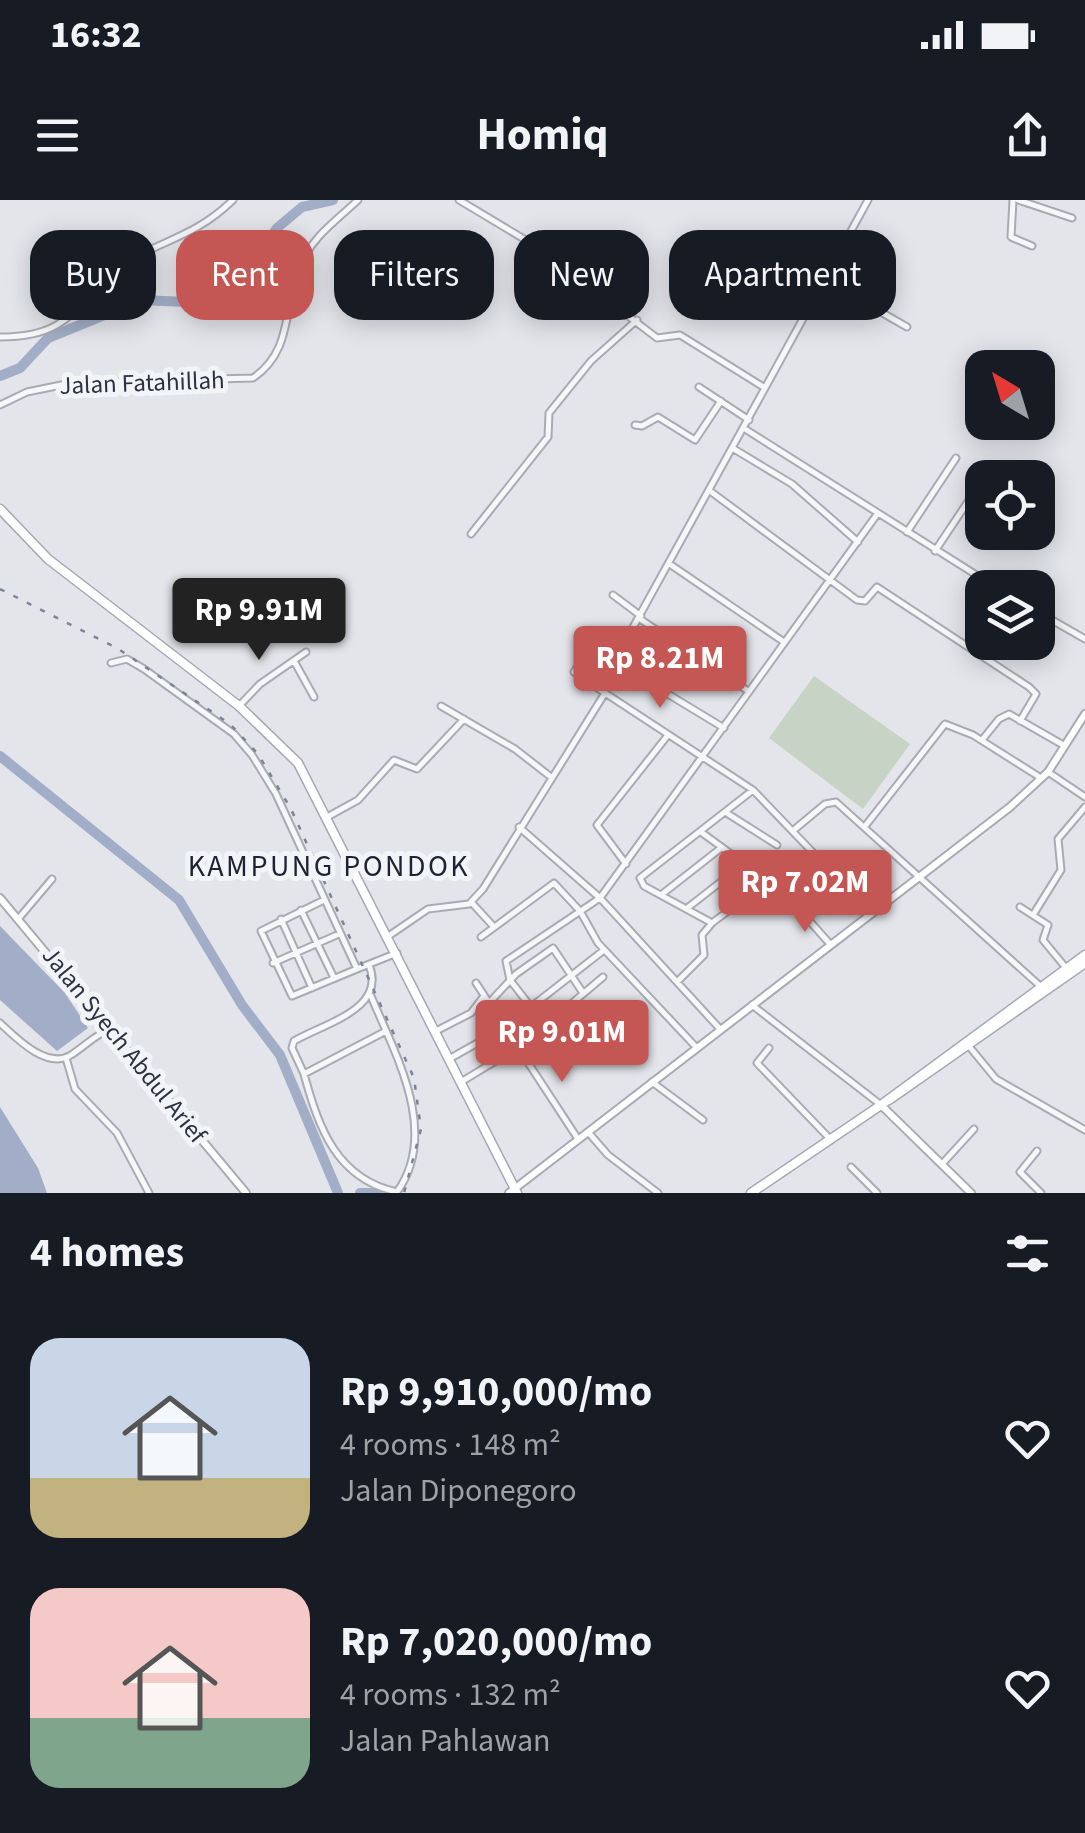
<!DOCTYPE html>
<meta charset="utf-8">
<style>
body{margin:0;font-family:"Source Sans 3",sans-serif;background:#242831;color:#f1f3f6;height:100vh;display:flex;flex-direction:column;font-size:38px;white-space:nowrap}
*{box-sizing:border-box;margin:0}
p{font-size:32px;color:#9ea1a6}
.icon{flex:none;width:55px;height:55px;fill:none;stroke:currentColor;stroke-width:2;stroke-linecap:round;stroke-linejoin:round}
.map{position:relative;height:993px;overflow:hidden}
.drawer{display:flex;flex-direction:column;background:#171b24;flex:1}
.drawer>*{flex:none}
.guide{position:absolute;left:30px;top:30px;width:1025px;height:90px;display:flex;gap:20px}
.needle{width:65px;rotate:322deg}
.controls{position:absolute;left:965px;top:150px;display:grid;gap:20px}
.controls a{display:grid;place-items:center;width:90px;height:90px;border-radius:20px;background:#171b24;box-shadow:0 5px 25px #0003;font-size:50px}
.price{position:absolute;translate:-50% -85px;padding:0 22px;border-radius:10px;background:#c45654;color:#fff;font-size:32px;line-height:65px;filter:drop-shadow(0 2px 5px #0008)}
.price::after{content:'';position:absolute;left:50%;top:60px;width:30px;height:22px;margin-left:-15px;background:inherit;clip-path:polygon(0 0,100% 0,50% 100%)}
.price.active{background:#222;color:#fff}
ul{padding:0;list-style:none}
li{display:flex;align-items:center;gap:30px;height:250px;padding:0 30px}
li span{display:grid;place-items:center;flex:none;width:280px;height:200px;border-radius:30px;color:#555}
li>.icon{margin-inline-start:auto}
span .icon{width:120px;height:120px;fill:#fffc;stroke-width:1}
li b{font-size:42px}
h2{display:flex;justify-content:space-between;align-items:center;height:120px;padding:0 30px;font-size:42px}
.pill{padding:0 35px;border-radius:30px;background:#171b24;box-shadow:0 5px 25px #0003;font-size:35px;line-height:90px}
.pill.active{background:#c45654;color:#fff}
.status{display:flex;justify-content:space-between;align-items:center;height:70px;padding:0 50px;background:#171b24;direction:ltr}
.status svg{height:28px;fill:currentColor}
header{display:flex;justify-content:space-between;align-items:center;height:130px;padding:0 30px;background:#171b24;font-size:45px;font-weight:700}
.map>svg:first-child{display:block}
</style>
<div class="status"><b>16:32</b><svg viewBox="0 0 49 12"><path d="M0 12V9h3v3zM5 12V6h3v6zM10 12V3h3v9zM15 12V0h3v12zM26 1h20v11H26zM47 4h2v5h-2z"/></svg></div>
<header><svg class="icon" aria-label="menu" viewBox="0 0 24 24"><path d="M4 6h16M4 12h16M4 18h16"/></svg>Homiq<svg class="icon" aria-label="share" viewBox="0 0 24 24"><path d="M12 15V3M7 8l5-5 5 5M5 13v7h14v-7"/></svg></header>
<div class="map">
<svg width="1085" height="993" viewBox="0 0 1085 993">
<rect width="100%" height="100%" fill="#e4e5ea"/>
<path fill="#c7d4c5" d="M814,476L910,544L863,609L769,538Z"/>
<path fill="#a2aec7" d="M0,726L65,793L88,828L57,851L0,800Z
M0,907L38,968L47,993H0Z"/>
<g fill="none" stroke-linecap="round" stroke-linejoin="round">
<path stroke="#a2aec7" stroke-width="10" d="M0,176L20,168L48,138L141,100L186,102L222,92L242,79L277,28L302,7L333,0
M0,556L179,700L242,805L280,855L338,993
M360,993H377"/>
<g stroke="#a9abb4" stroke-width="9">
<path id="street" d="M1013,0L1011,37L1032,46
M1018,0L1072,18
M825,80L907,127
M0,137C84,137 74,91 127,61C168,39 198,34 233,0
M699,187L749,220
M765,188L868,0
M0,205L27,192L71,183L253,178C295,149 282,105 301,64C313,36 336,21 358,0
M635,225L642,226L658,217L695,240L721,201
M745,229L997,388
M734,249L792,284L858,342
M710,291L857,400L865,401L877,387L1029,487L1036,494L1020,521
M907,332L956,258
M471,334L548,237L549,213L591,161L637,120
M935,351L977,288
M671,365L784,442
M613,395L641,416
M1038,412L1085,439
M640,419L748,491
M593,444L574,472L599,489
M294,461L314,497
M615,462L724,528
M111,463L127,459L144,469L234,534L252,555L276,594L357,769L397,753
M605,493L753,590L870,712
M239,506L260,484L306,452
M441,506L515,549L551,577
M982,540L999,519L1009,514L1065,546
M1048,572L1085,597
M725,612L777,645
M329,616L358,600L394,560L417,569L464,519
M866,625L945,524L973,535L1041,578
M519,627L600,698L506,761L510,780L531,807
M795,629L825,604L836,602L1039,785
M701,632L768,681L712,723L644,686L640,678L753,590
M626,664L597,625L668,535
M768,681L806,717L842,681
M661,695L721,648
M324,700L261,731L292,796L357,769
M472,703L494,727
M1020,707L1048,725L1043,740L1066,768
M686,709L745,663
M301,710L334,778
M1033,715L1061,670L1058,639L1085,607
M806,717L830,744
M19,718L52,679
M281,719L312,788
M390,735L428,709L469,704L483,689L605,493L599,489L765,188L680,135L657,138L539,48L459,0
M481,737L554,683L580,711L598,743L696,847
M273,763L339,734
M369,765C387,809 325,823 294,841L292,848L304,874L386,831
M677,782L704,755L702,735L712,723
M476,783L578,939
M489,803L516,774L553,748L583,793
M752,805L881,905
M0,823C16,838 47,870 71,855C85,846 96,834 112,828
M720,829L600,698L878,313
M436,831L471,813L484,796
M968,845L996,879L1085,930
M769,848L757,863L831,940
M66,858L75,889L117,933L149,993
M449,859L504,828L604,750
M304,874C319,929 337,979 397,992C440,932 395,854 371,796
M461,882L525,843L603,777
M652,882L703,920
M588,932L608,955L658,993
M1037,951L1020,972L1041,993
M942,964L974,929
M851,967L877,993"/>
</g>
<g stroke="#a9abb4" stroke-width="10">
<path id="secondary" d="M0,698L246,993
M881,905L971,993
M509,993L1010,607L1048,572L1085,514"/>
</g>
<g stroke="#a4a8b5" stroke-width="11">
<path id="primary" d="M0,309L48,359L239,506L298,563L517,993
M889,900L1085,763
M751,993L881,905L1085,755"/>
</g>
<use href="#street" stroke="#f6f7f9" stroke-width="5"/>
<use href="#secondary" stroke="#fff" stroke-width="6"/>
<use href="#primary" stroke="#fff" stroke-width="8"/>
<path stroke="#7e8393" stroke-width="2.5" stroke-dasharray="5 10" stroke-linecap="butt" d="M0,389L117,448L230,524L258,554L291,609L414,878L421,929L404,993"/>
</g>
<g text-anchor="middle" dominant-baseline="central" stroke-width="10" stroke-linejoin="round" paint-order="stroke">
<g font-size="25" fill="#2d3141" stroke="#f3f4f8">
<text transform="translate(142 183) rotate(-2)">Jalan Fatahillah</text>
<text transform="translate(124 845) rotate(51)">Jalan Syech Abdul Arief</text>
</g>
<g font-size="30" letter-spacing="2.5" fill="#1f2232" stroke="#f3f4f8">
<text x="329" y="666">KAMPUNG PONDOK</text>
</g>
</g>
</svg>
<div class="controls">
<a><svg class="needle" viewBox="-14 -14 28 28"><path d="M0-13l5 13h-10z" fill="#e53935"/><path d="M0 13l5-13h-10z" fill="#9ea1a6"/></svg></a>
<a><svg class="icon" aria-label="locate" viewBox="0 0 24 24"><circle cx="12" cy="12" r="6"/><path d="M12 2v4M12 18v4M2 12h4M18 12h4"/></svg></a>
<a><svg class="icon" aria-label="layers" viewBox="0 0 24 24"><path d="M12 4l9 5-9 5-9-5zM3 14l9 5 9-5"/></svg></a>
</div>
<b class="price active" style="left:259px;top:463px">Rp 9.91M</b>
<b class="price" style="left:660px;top:511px">Rp 8.21M</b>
<b class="price" style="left:805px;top:735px">Rp 7.02M</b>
<b class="price" style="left:562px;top:885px">Rp 9.01M</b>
<div class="guide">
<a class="pill">Buy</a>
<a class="pill active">Rent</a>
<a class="pill">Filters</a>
<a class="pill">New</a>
<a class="pill">Apartment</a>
</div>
</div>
<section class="drawer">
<h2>4 homes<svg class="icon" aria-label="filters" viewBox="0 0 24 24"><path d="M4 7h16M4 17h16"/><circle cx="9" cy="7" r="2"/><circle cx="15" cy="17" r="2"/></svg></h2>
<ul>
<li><span style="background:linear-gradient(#c9d6e8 70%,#c2b280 0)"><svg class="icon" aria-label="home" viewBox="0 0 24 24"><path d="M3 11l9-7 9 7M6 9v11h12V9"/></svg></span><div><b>Rp 9,910,000/mo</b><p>4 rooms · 148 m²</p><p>Jalan Diponegoro</p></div><svg class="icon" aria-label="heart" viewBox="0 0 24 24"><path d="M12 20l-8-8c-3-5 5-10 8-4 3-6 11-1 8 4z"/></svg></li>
<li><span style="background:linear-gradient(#f6c9c9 65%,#7fa58c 0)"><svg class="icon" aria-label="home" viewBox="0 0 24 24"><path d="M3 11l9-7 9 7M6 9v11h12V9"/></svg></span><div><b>Rp 7,020,000/mo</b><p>4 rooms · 132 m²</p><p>Jalan Pahlawan</p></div><svg class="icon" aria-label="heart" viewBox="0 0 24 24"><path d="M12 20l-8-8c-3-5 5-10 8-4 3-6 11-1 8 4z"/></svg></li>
</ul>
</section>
